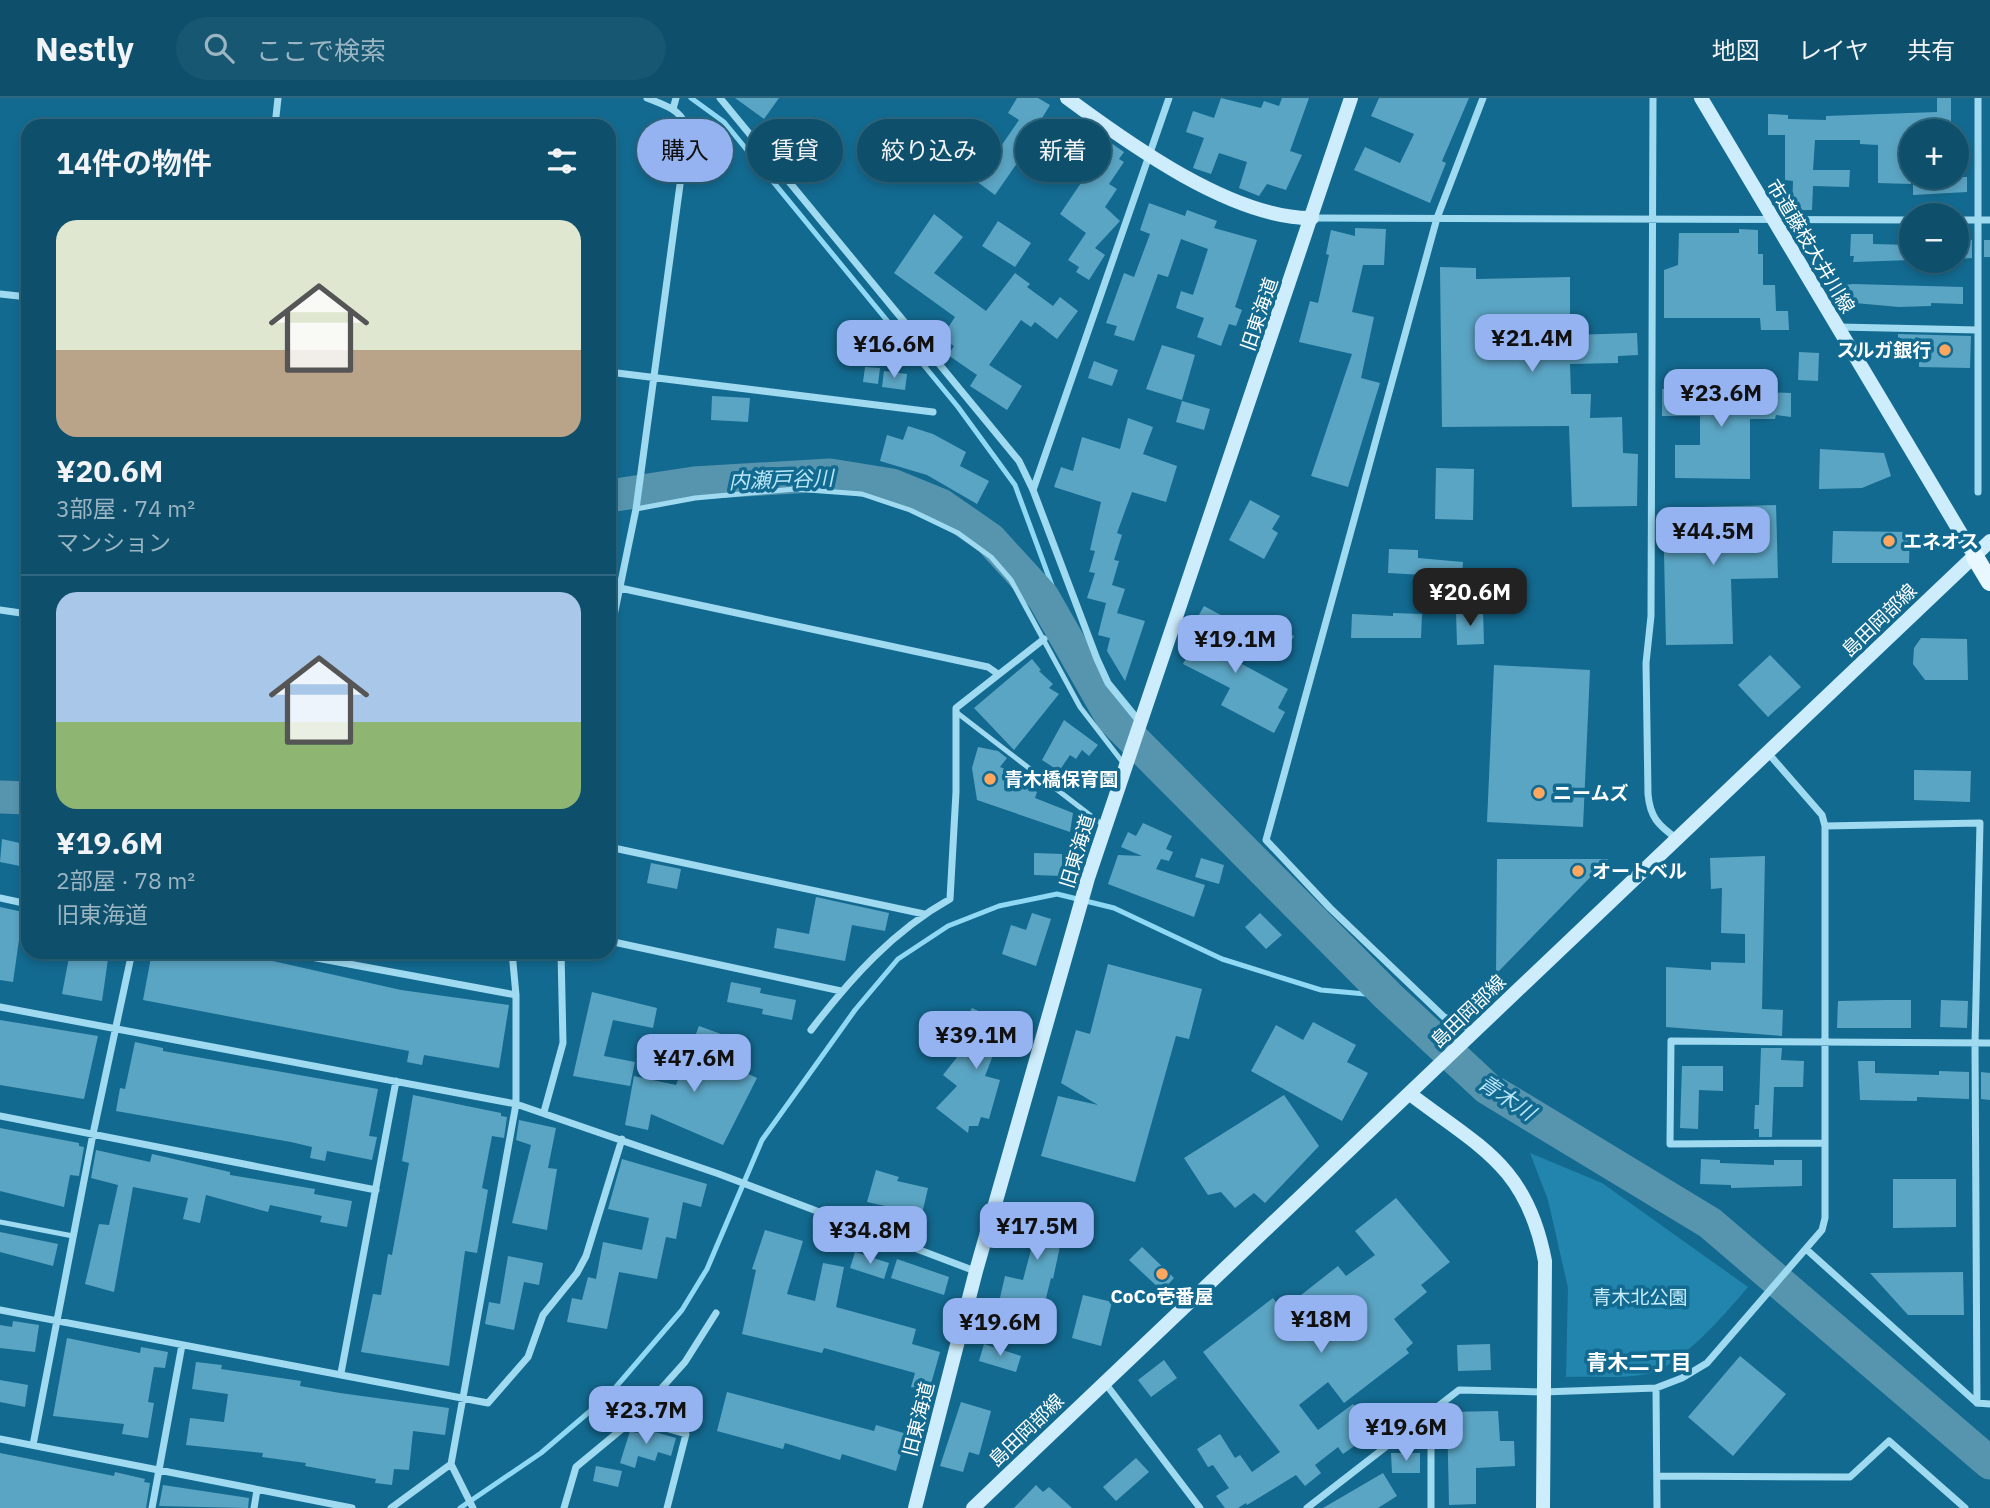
<!DOCTYPE html>
<html lang="ja">
<meta charset="utf-8">
<style>
body{margin:0;font-family:"IBM Plex Sans","Noto Sans JP",sans-serif;background:#175772;color:#f1f3f6;height:100vh;display:flex;flex-direction:column;font-size:26px;white-space:nowrap}
*{box-sizing:border-box;margin:0}
p{font-size:23px;color:#9bb5c2}
.icon{flex:none;width:38px;height:38px;fill:none;stroke:currentColor;stroke-width:2;stroke-linecap:round;stroke-linejoin:round}
.map{position:relative;flex:1;overflow:hidden}
.details{position:absolute;left:21px;top:21px;width:595px;height:840px;display:flex;flex-direction:column;background:#0e506c;border-radius:21px;box-shadow:0 4px 10px #0003,0 0 0 2px #2e677f}
.details>*{flex:none}
.guide{position:absolute;left:637px;top:21px;width:665px;height:63px;display:flex;gap:14px}
.controls{position:absolute;left:1899px;top:21px;display:grid;gap:14px}
.controls a{display:grid;place-items:center;width:70px;height:70px;border-radius:50%;background:#0e506c;box-shadow:0 4px 10px #0003,0 0 0 2px #2e677f;font-size:35px}
.price{position:absolute;translate:-50% -60px;padding:0 16px;border-radius:14px;background:#95b2f1;color:#111;font-size:23px;line-height:46px;filter:drop-shadow(0 2px 4px #0008)}
.price::after{content:'';position:absolute;left:50%;top:42px;width:21px;height:16px;margin-left:-10px;background:inherit;clip-path:polygon(0 0,100% 0,50% 100%)}
.price.current{background:#222;color:#fff}
ul{padding:0;list-style:none}
li{display:grid;align-content:center;gap:14px;height:371px;padding:0 35px}
li+li{border-top:2px solid #2e677f}
li span{display:grid;place-items:center;height:217px;border-radius:21px;color:#555}
li>.icon{margin-inline-start:auto}
span .icon{width:126px;height:126px;fill:#fffc;stroke-width:1}
li b{font-size:30px}
h2{display:flex;justify-content:space-between;align-items:center;height:84px;padding:0 35px;font-size:30px}
.pill{padding:0 24px;border-radius:32px;background:#0e506c;box-shadow:0 4px 10px #0003,0 0 0 2px #2e677f;font-size:24px;line-height:63px}
.pill.current{background:#95b2f1;color:#111}
header{display:flex;align-items:center;gap:42px;box-sizing:border-box;height:98px;padding:0 35px;background:#0e506c;border-bottom:2px solid #2e677f}
header strong{font-size:33px}
nav{display:flex;gap:38px;margin-inline-start:auto;font-size:24px}
.search{width:490px;height:63px;background:#175772;display:flex;align-items:center;gap:18px;box-sizing:border-box;padding:0 24px;border-radius:38px;color:#9bb5c2;font-size:26px}
.map>svg:first-child{display:block}
</style>
<header>
<strong>Nestly</strong>
<div class="search"><svg class="icon" aria-label="search" viewBox="0 0 24 24"><circle cx="10" cy="10" r="6"/><path d="M15 15l6 6"/></svg>ここで検索</div>
<nav><a>地図</a><a>レイヤ</a><a>共有</a></nav>
</header>
<div class="map">
<svg width="1990" height="1410" viewBox="0 0 1990 1410">
<rect width="100%" height="100%" fill="#136a90"/>
<path fill="#2285ad" d="M1530,1055L1602,1085L1748,1189C1727,1214 1679,1270 1647,1276C1622,1281 1592,1278 1566,1279L1568,1190L1548,1102Z"/>
<g fill="none" stroke-linecap="round" stroke-linejoin="round">
<path stroke="#90d9f4" stroke-width="5" d="M691,0L724,24L958,309L1015,387L1082,569
M460,1410L541,1355L609,1297L682,1212L707,1171L762,1042L855,912L898,861L948,828L999,808L1057,796L1114,810L1222,861L1321,892L1388,898"/>
<path stroke="#5794ae" stroke-width="33" d="M609,398L694,385L830,377L892,387L941,407L990,441L1043,499L1112,620L1388,898L1487,990L1710,1125L1990,1365
M0,699L28,700"/>
</g>
<path fill="#5ba5c4" d="M735,0H779L764,21Z
M1017,0H1038L1050,7L1030,40L1033,42L995,97L964,74L980,52L992,61L1019,22L1008,15Z
M1221,0L1261,10L1264,3L1279,8L1282,0H1309L1290,53L1302,57L1286,92L1267,86L1259,98L1239,90L1247,64L1219,55L1211,76L1193,70L1204,40L1186,34L1193,13L1214,20Z
M1379,0H1469L1442,63L1446,65L1430,105L1354,72L1365,49L1400,65L1414,36L1371,18Z
M1937,0H1951V31L1911,33V86L1878,85V47L1860,46V42H1815L1813,72H1850L1849,89L1813,88L1812,112H1792L1793,83L1785,82V37H1768V16L1788,17V21L1826,22V18L1937,14Z
M1074,31L1105,54L1111,45L1124,54L1119,61L1124,64L1109,86L1117,91L1105,109L1120,123L1095,150L1105,157L1089,182L1076,174L1079,169L1068,162L1086,135L1060,116L1087,76L1057,55Z
M1913,79H1967V94L1913,97Z
M1149,105L1185,118L1187,112L1217,123L1214,130L1257,142L1235,209L1242,212L1236,228L1229,226L1221,248L1197,239L1204,220L1176,210L1181,193L1193,197L1208,151L1181,141L1168,179L1158,176L1134,243L1114,237L1117,228L1106,225L1124,175L1134,179L1150,136L1140,132Z
M934,116L963,139L934,175L986,213L1015,175L1030,186L1027,189L1053,208L1060,199L1078,213L1057,241L1035,224L1031,229L1021,222L989,267L1022,288L1007,312L970,288L977,277L948,257L954,248L941,240L955,219L894,175Z
M998,123L1031,145L1015,169L982,148Z
M1355,130L1386,131L1384,167H1363L1352,214L1374,219L1361,280L1380,285L1348,389L1311,378L1352,256L1299,244L1310,203L1318,205L1329,157L1326,156L1331,132L1355,138Z
M1739,131L1758,132V156H1763V187H1775L1776,213H1788L1789,232H1761L1760,220H1664V172L1678,167L1679,135H1739Z
M1851,136H1873V146L1911,147V162L1853,164L1854,158H1850Z
M1956,142H1972V160L1956,161Z
M1984,142H1990V159H1984Z
M1440,169L1476,170V181L1570,179V237L1637,235L1638,257L1618,258V265L1570,266L1571,296H1591L1590,320L1622,319L1623,355L1638,356L1637,408L1572,409L1569,328L1442,329Z
M1853,186L1963,189V206L1931,205V208L1899,209L1844,204V187Z
M1898,236L1971,238L1970,270L1919,269V260H1898Z
M1162,247L1195,257L1182,302L1146,291Z
M1799,254L1819,255L1818,283L1798,282Z
M1094,263L1118,272L1112,288L1088,280Z
M865,269L880,270L878,286L863,284Z
M884,273L907,276L905,292L882,289Z
M1662,291L1791,295V319L1776,317L1775,321H1750V381L1675,380V347H1700V318H1662Z
M712,298L750,300L748,324L711,322Z
M1182,303L1210,311L1204,332L1176,324Z
M1128,320L1153,329L1143,356L1177,368L1166,404L1132,394L1117,435L1122,437L1114,462L1119,463L1112,487L1125,491L1117,515L1145,523L1125,583L1107,553L1114,523L1110,540L1098,537L1106,505L1087,500L1095,475L1089,474L1095,453L1090,452L1101,404L1054,389L1061,369L1073,373L1082,339L1120,351Z
M908,328L933,336L966,354L960,368L989,383L977,406L927,377L880,363L887,337L903,342Z
M1820,351L1884,355L1891,378L1862,390L1819,391Z
M1436,370L1474,371L1473,422L1435,421Z
M1250,402L1280,418L1272,431L1278,435L1264,461L1229,442Z
M1776,407L1778,480L1731,481L1733,546L1666,547L1663,410Z
M1833,433L1910,434L1909,465H1832Z
M1389,451L1418,452V460L1463,464L1461,489L1423,486L1424,477L1388,475Z
M1204,508L1232,523L1216,552L1288,591L1278,610L1285,614L1274,635L1221,607L1230,590L1183,566L1204,526L1196,522Z
M1483,512L1484,546L1457,547L1456,513Z
M1393,515L1422,516L1421,540H1351L1352,516L1393,518Z
M1269,524L1294,538L1285,555L1259,541Z
M1921,540L1967,541L1968,582H1925L1913,566L1914,550Z
M1770,557L1801,589L1768,619L1738,587Z
M1032,561L1041,572L1039,573L1053,586L1049,590L1059,596L1014,652L974,610Z
M1494,567L1590,572L1583,729L1487,724Z
M1064,622L1098,647L1089,658L1082,652L1076,661L1070,657L1059,673L1042,662Z
M978,649L998,653L1007,660L1000,669L1023,678L1021,687L1037,694L1035,700L1073,715L1070,734L977,702L972,670Z
M1914,672L1971,673L1970,704L1914,702Z
M1143,725L1172,738L1166,751L1173,754L1169,763L1161,761L1156,771L1205,787L1194,819L1108,786L1118,757L1142,758L1121,749L1128,734L1136,738Z
M2,741L24,746L20,768L0,764Z
M1034,755L1062,756V778L1034,777Z
M1765,758L1762,911L1783,912L1782,938L1666,929V869L1711,872V864L1745,865V836L1721,835L1722,790L1711,791L1710,760Z
M1201,760L1224,767L1219,786L1195,779Z
M1497,761H1608L1496,876Z
M651,765L681,771L677,791L647,785Z
M816,799L889,815L885,833L852,827L845,863L774,850L777,830L809,836Z
M0,809L23,814L13,884L0,882Z
M1032,815L1051,821L1036,868L1002,856L1011,827L1026,832Z
M1260,815L1282,837L1266,851L1245,829Z
M70,854H109L102,903L62,896Z
M152,854H217L238,858V855L401,892L509,907L499,970L424,957L422,967L407,964L409,953L143,902Z
M1108,866L1202,891L1189,941L1176,938L1135,1084L1041,1058L1058,998L1098,1007L1061,985L1076,932L1090,936Z
M731,884L761,890L760,895L796,902L792,922L762,916L763,911L727,904Z
M592,894L657,910L653,930L613,922L604,958L635,964L630,988L573,978Z
M1887,902H1911V930H1837L1838,903Z
M1941,902L1968,903L1967,930L1940,929Z
M972,910L1019,932L1009,954L997,947L985,978L1000,982L989,1021L981,1019L978,1028H969L968,1035L936,1010L957,988L943,977L965,949L974,928L965,922Z
M0,922L98,938L84,1001L0,987Z
M1313,924L1356,947L1347,964L1368,975L1342,1023L1251,973L1276,927L1303,942Z
M699,928L721,936L712,959L757,980L723,1047L651,1016L648,1032L625,1027L634,978L676,987Z
M135,944L163,950V953L378,991L369,1038L377,1039L372,1062L327,1053L325,1063L310,1060L312,1049L291,1044L116,1013L120,990L125,991Z
M1761,950H1782L1781,962L1804,963L1803,989H1774L1772,1039H1759V1031H1754L1755,1007H1759Z
M1858,963H1875V975L1939,977V973L1969,974V1001L1917,999V1003L1860,1002Z
M1682,968H1723V993L1699,992L1698,1031L1680,1030Z
M1981,974L1990,975V1002L1981,1001Z
M413,997L501,1015V1018L507,1019L504,1040L492,1038L482,1090L488,1092L477,1155L465,1153L449,1268L361,1254L373,1196L381,1197L388,1156L392,1157L409,1065L402,1063Z
M1284,997L1319,1048L1265,1105L1254,1095L1235,1110L1221,1094L1208,1097L1184,1060Z
M519,1022L556,1030L548,1070L557,1071L547,1132L512,1125L531,1047L516,1042Z
M0,1030L79,1045V1048L84,1049L79,1078L70,1077L64,1109L0,1093Z
M96,1052L150,1064L152,1056L230,1074V1077L315,1091L314,1096L352,1103L347,1129L320,1124L322,1118L270,1107L268,1114L206,1097L200,1125L183,1121L188,1100L133,1089L114,1194L85,1186L99,1126L109,1127L118,1087L91,1080Z
M622,1061L707,1086L701,1109L683,1104L676,1141L666,1139L657,1181L619,1174L607,1231L567,1224L572,1200L582,1202L588,1179L596,1181L603,1144L642,1152L649,1120L608,1111Z
M1701,1061L1720,1062V1065L1774,1067V1062H1802V1088L1731,1090V1087L1700,1086Z
M876,1072L899,1079L897,1083L928,1090L922,1116L867,1104Z
M1893,1081H1956V1129L1893,1130Z
M1396,1100L1450,1164L1421,1187L1427,1194L1394,1221L1413,1245L1406,1251L1409,1255L1344,1305L1328,1284L1299,1307L1318,1332L1353,1306L1374,1334L1343,1356L1338,1349L1315,1367L1321,1375L1305,1388L1296,1377L1247,1407L1246,1405L1238,1410H1225L1216,1398L1229,1390L1213,1367L1208,1369L1197,1351L1220,1336L1235,1360L1240,1357L1252,1374L1280,1354L1203,1254L1273,1200L1282,1212L1338,1168L1346,1178L1375,1157L1355,1133Z
M1036,1107L1067,1115L1053,1181L1051,1180L1044,1208L1036,1206L1034,1213L999,1204L1005,1178L1023,1182L1037,1129L1030,1127Z
M765,1132L803,1143L787,1196L815,1203L823,1165L844,1169L836,1209L916,1231L912,1246L940,1254L929,1293L911,1289L915,1275L824,1250L822,1255L742,1236L756,1172L752,1171Z
M0,1134L58,1146L53,1168L0,1154Z
M1142,1149L1174,1180L1162,1193L1129,1162Z
M855,1154L889,1165L884,1181L850,1170Z
M508,1158L543,1165L539,1187L524,1184L514,1232L485,1226L489,1204L500,1206Z
M897,1161L949,1179L944,1197L891,1180Z
M1963,1174L1964,1217H1908L1870,1175Z
M1083,1197L1112,1204L1101,1248L1072,1240Z
M13,1223L39,1227L35,1254L0,1250V1227L12,1229Z
M67,1240L140,1255L141,1249L168,1254L165,1270L154,1269L148,1304L154,1305L148,1340L122,1336L124,1326L53,1318Z
M984,1246L1021,1258L1016,1274L979,1263Z
M1490,1246L1491,1272L1458,1273L1457,1247Z
M1740,1258L1786,1296L1733,1358L1688,1319Z
M1164,1262L1177,1280L1151,1299L1138,1282Z
M196,1264L222,1267L221,1271L301,1283L300,1288L340,1295L449,1310L445,1337L413,1333L409,1372L394,1371L392,1387L375,1385L376,1381L305,1368L306,1365L262,1359L263,1355L186,1347L190,1320L224,1324L228,1296L192,1291Z
M0,1282L28,1287L25,1309L0,1304Z
M727,1294L874,1333L876,1327L907,1336L896,1373L842,1356L840,1362L785,1345L783,1351L717,1333Z
M961,1304L991,1313L979,1357L969,1354L963,1374L940,1368Z
M1498,1313L1500,1343H1514L1515,1368L1476,1370V1406L1449,1407L1447,1314Z
M641,1330L676,1340L671,1358L658,1354L655,1363L638,1358L635,1370L620,1365L630,1333L637,1335Z
M0,1355L114,1378L115,1374L145,1381L144,1384L150,1385L146,1410H0Z
M1391,1355H1420V1375H1392Z
M1136,1360L1149,1374L1116,1403L1103,1389Z
M596,1368L622,1373L618,1389L593,1383Z
M1383,1375L1397,1398L1378,1410H1323Z
M163,1387L249,1400L248,1410L159,1408Z
M1036,1387L1043,1394L1049,1389L1072,1410H1014Z"/>
<g fill="none" stroke-linecap="round" stroke-linejoin="round">
<path stroke="#9fdaf1" stroke-width="5" d="M636,411L695,400L795,391L862,396L910,412L958,435L991,459L1011,482L1080,609L1124,666
M956,614L1103,727
M0,1124L73,1138"/>
<path stroke="#9fdaf1" stroke-width="7" d="M720,0L1019,363L1033,392L1097,561L1108,585L1139,623
M1653,0L1651,518L1646,565L1648,696C1650,719 1658,727 1676,740
M1978,0V394
M673,11L676,0
M275,28L278,0
M1312,120L1911,122
M1956,122H1990
M0,196L28,199
M1839,229L1978,232
M609,274L933,314
M1033,392L1169,0
M620,490L988,569L998,576
M0,512L28,516
M609,542L636,411L687,35C685,12 666,8 647,0
M609,749L924,816
M0,800L28,806
M609,843L841,893
M284,854L516,897
M0,909L516,1006L719,1076L975,1173
M811,932C851,880 893,833 950,801L956,694V610L1044,541
M1475,933L1444,919L1330,810L1266,742L1437,120L1483,0
M544,1014L563,945L561,854
M0,1018L376,1092
M1825,1045L1670,1046L1671,943L1990,945
M1806,1151L1977,1305L1975,945L1980,725L1825,728
M0,1212L488,1305L528,1259L543,1217L577,1175L586,1158L622,1041
M341,1275L396,983
M1105,1285L1200,1410
M1656,1290L1657,1410
M1977,1305L1990,1306
M634,1321L686,1336L667,1410
M0,1341L352,1410
M33,1347L93,1036L132,854
M1657,1378L1850,1379L1889,1343L1965,1410
M152,1410L182,1247
M254,1410L257,1392
M391,1410L451,1366
M473,1410L451,1366L516,1006V897L512,854
M564,1410L576,1369L634,1321L685,1264L716,1215
M1307,1410L1459,1292L1543,1294L1656,1290L1682,1280L1707,1265L1822,1132L1825,1120V728L1822,717L1768,655
M1431,1410V1314"/>
<path stroke="#cdedfc" stroke-width="14" d="M1067,0C1129,46 1233,121 1312,120
M1701,0L1975,459
M1410,996C1481,1050 1527,1068 1545,1163L1543,1410
M915,1410L976,1173L1088,780L1351,0
M973,1410L1990,443"/>
<path stroke="#e9f7ff" stroke-width="18" d="M1975,459L1990,484"/>
</g>
<g fill="#ffa75f" stroke="#136a90" stroke-width="2.5">
<circle cx="1945" cy="252" r="7"/>
<circle cx="1889" cy="443" r="7"/>
<circle cx="990" cy="681" r="7"/>
<circle cx="1539" cy="695" r="7"/>
<circle cx="1578" cy="773" r="7"/>
<circle cx="1162" cy="1176" r="7"/>
</g>
<g text-anchor="middle" dominant-baseline="central" stroke-width="7" stroke-linejoin="round" paint-order="stroke">
<g font-size="19" fill="#fff" stroke="#136a90">
<text transform="translate(1811 148) rotate(59)">市道藤枝大井川線</text>
<text transform="translate(1259 216) rotate(-71)">旧東海道</text>
<text transform="translate(1879 522) rotate(-44)">島田岡部線</text>
<text transform="translate(1077 753) rotate(-73)">旧東海道</text>
<text transform="translate(1468 913) rotate(-44)">島田岡部線</text>
<text transform="translate(918 1321) rotate(-76)">旧東海道</text>
<text transform="translate(1026 1332) rotate(-44)">島田岡部線</text>
</g>
<g font-size="19" font-weight="bold" fill="#fff" stroke="#136a90" text-anchor="start">
<text x="1931" y="252" text-anchor="end">スルガ銀行</text>
<text x="1903" y="443">エネオス</text>
<text x="1004" y="681">青木橋保育園</text>
<text x="1553" y="695">ニームズ</text>
<text x="1592" y="773">オートベル</text>
<text x="1162" y="1198" text-anchor="middle">CoCo壱番屋</text>
</g>
<g font-size="19" fill="#c6edfc" stroke="#136a90">
<text x="1640" y="1199">青木北公園</text>
</g>
<g font-size="21" font-style="italic" fill="#b8e6f9" stroke="#136a90">
<text transform="translate(781 381) rotate(-2)">内瀬戸谷川</text>
<text transform="translate(1507 999) rotate(34)">青木川</text>
</g>
<g font-size="21" font-weight="bold" fill="#fff" stroke="#136a90">
<text x="1639" y="1264">青木二丁目</text>
</g>
</g>
</svg>
<div class="controls">
<a>+</a>
<a>−</a>
</div>
<b class="price" style="left:1532px;top:276px">¥21.4M</b>
<b class="price" style="left:894px;top:282px">¥16.6M</b>
<b class="price" style="left:1721px;top:331px">¥23.6M</b>
<b class="price" style="left:1713px;top:469px">¥44.5M</b>
<b class="price current" style="left:1470px;top:530px">¥20.6M</b>
<b class="price" style="left:1235px;top:577px">¥19.1M</b>
<b class="price" style="left:976px;top:973px">¥39.1M</b>
<b class="price" style="left:694px;top:996px">¥47.6M</b>
<b class="price" style="left:1037px;top:1164px">¥17.5M</b>
<b class="price" style="left:870px;top:1168px">¥34.8M</b>
<b class="price" style="left:1321px;top:1257px">¥18M</b>
<b class="price" style="left:1000px;top:1260px">¥19.6M</b>
<b class="price" style="left:646px;top:1348px">¥23.7M</b>
<b class="price" style="left:1406px;top:1365px">¥19.6M</b>
<div class="guide">
<a class="pill current">購入</a>
<a class="pill">賃貸</a>
<a class="pill">絞り込み</a>
<a class="pill">新着</a>
</div>
<section class="details">
<h2>14件の物件<svg class="icon" aria-label="filters" viewBox="0 0 24 24"><path d="M4 7h16M4 17h16"/><circle cx="9" cy="7" r="2"/><circle cx="15" cy="17" r="2"/></svg></h2>
<ul>
<li><span style="background:linear-gradient(#dfe7d0 60%,#b9a48a 0)"><svg class="icon" aria-label="home" viewBox="0 0 24 24"><path d="M3 11l9-7 9 7M6 9v11h12V9"/></svg></span><div><b>¥20.6M</b><p>3部屋 · 74 m²</p><p>マンション</p></div></li>
<li><span style="background:linear-gradient(#a9c7e8 60%,#8fb573 0)"><svg class="icon" aria-label="home" viewBox="0 0 24 24"><path d="M3 11l9-7 9 7M6 9v11h12V9"/></svg></span><div><b>¥19.6M</b><p>2部屋 · 78 m²</p><p>旧東海道</p></div></li>
</ul>
</section>
</div>
